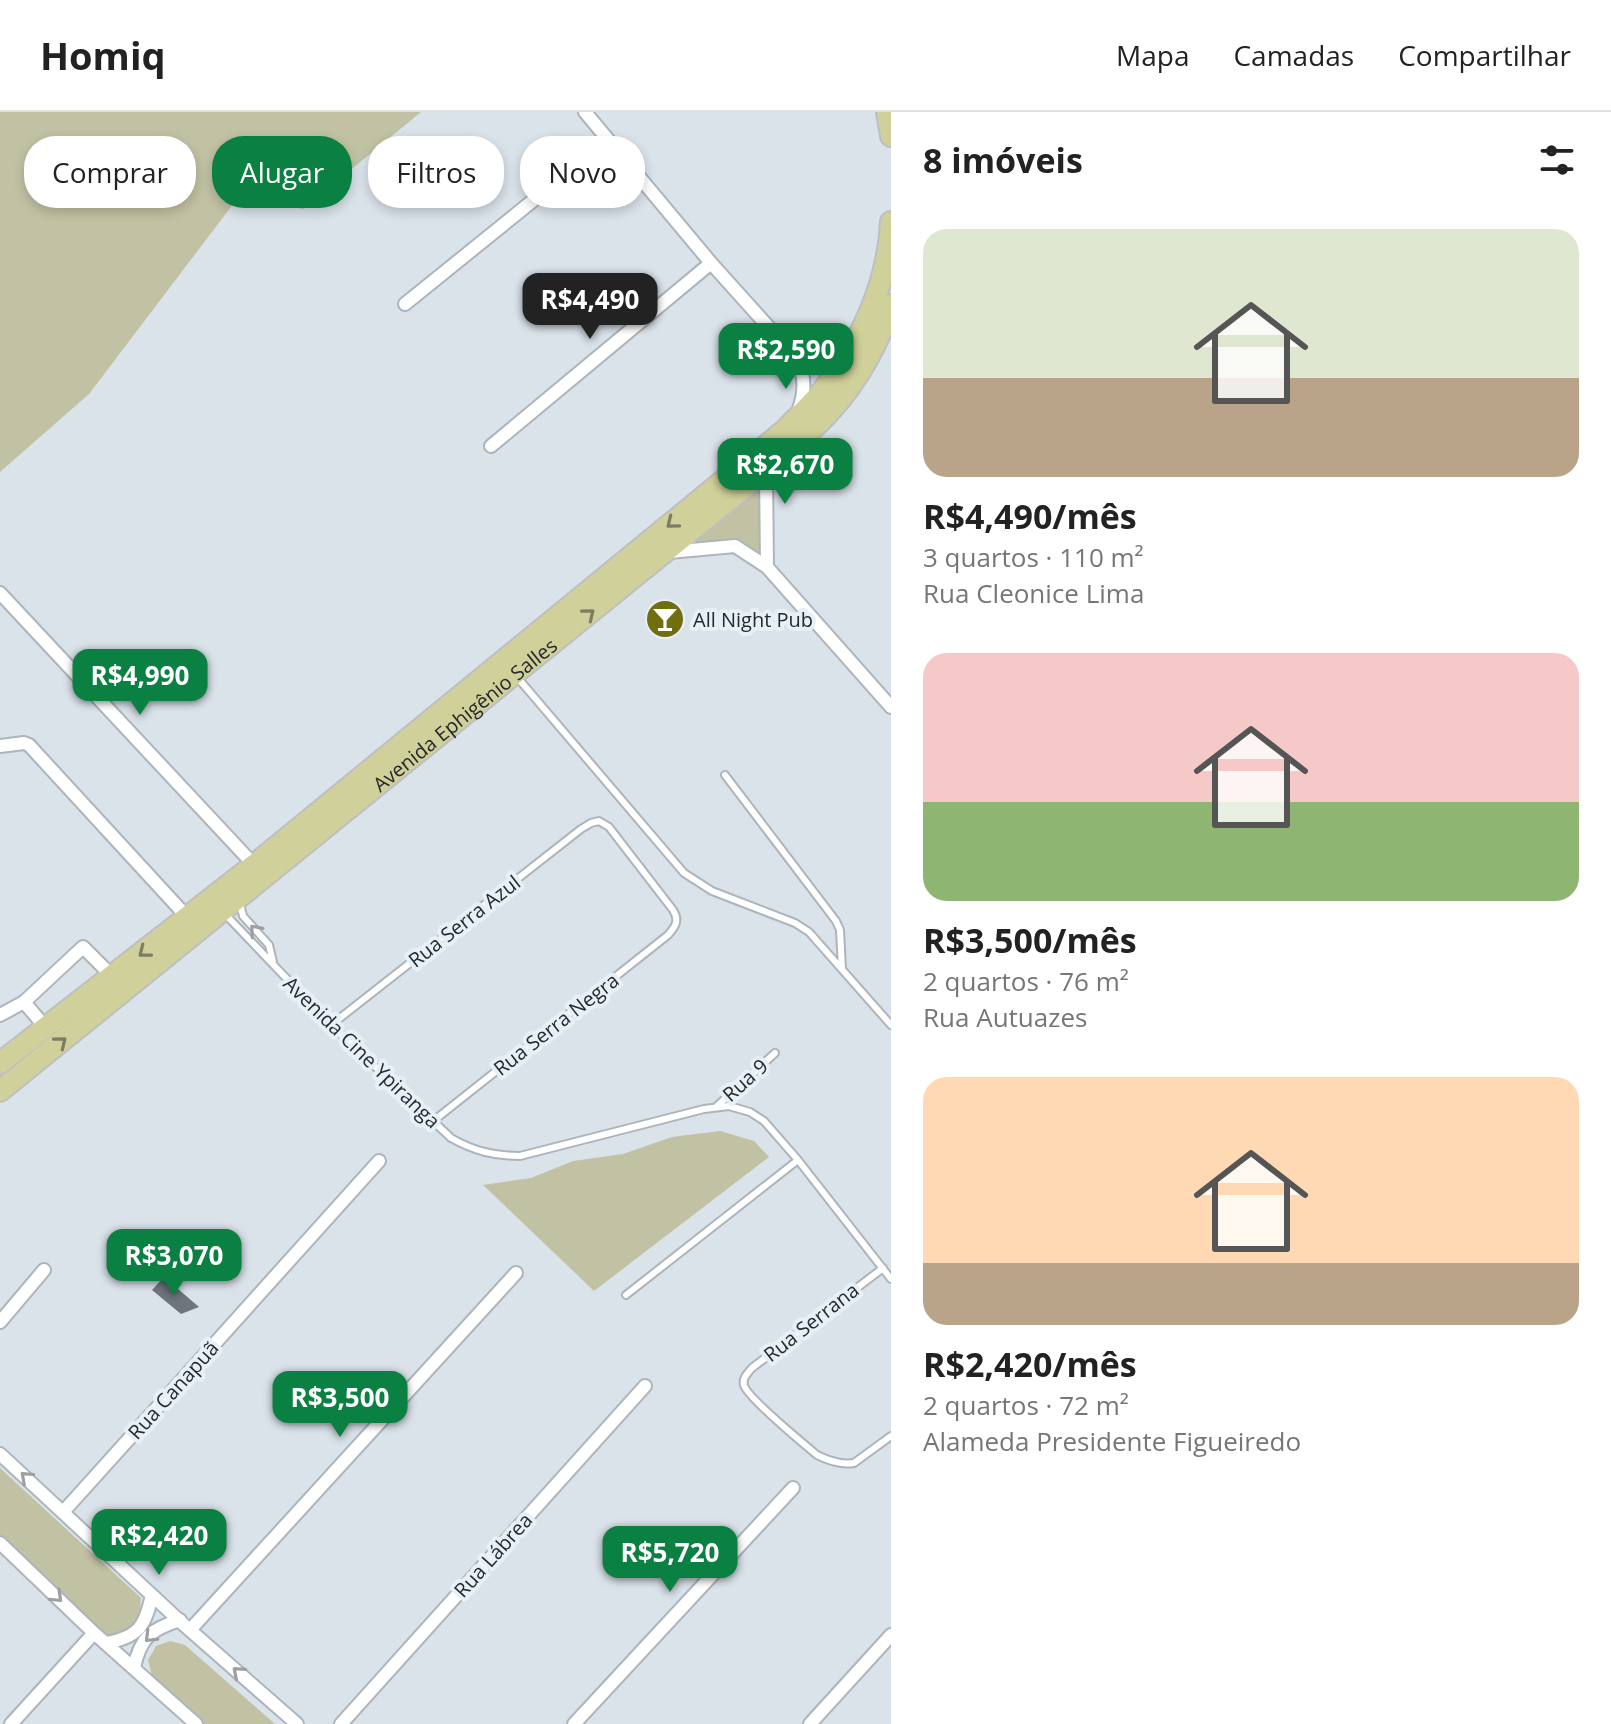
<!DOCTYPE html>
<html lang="pt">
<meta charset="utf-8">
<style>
body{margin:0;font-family:"Open Sans",sans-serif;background:#f6f6f6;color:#222;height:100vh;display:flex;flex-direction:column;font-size:30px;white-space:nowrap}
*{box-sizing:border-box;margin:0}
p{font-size:26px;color:#767676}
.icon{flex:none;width:44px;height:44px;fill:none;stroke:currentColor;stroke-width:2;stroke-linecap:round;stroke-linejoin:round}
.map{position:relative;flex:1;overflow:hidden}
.sheet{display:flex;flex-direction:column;background:#fff;width:720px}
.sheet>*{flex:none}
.hud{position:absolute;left:24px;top:24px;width:746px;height:72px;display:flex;gap:16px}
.price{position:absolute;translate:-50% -68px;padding:0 18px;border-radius:16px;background:#0b8043;color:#fff;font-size:26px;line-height:52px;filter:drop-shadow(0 2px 4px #0008)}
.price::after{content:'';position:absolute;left:50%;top:48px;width:24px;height:18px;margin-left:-12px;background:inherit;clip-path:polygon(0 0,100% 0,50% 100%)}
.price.active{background:#222;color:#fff}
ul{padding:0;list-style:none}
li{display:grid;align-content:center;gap:16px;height:424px;padding:0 32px}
li span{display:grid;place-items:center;height:248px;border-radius:24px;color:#555}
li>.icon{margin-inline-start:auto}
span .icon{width:144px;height:144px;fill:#fffc;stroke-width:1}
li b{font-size:34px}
h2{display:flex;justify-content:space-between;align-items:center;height:96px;padding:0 32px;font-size:34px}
.chip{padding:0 28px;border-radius:32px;background:#fff;box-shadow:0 4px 12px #0003;font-size:28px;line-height:72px}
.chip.active{background:#0b8043;color:#fff}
header{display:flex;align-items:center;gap:48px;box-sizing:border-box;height:112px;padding:0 40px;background:#fff;border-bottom:2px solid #e0e0e0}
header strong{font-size:38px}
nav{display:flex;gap:44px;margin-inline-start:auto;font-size:28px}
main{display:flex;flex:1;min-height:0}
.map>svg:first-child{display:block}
</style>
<header>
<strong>Homiq</strong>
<nav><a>Mapa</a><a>Camadas</a><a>Compartilhar</a></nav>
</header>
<main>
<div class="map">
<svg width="891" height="1612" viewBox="0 0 891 1612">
<rect width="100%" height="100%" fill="#dae2ea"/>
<path fill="#c1c2a3" d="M0,0H421L303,97L240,83L89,282L0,360Z
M766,370L761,446L736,430L686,433Z
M720,1019L754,1029L769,1045L594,1179L483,1073L531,1066L573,1049L623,1042L672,1025Z
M0,1356L141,1486C140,1492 141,1501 139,1507C134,1521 121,1528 107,1523L0,1423Z
M170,1529L185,1533L275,1612H204L152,1564L148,1548L156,1534Z"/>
<path fill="#6e757c" d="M164,1165L199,1195L181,1202L152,1178Z"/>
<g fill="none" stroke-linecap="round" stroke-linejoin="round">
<g stroke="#adb4bc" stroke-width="10">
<path id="lane" d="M517,565L684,761L712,779L795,811L809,820L891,913
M725,663L836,809L840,818L842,857
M240,792L243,804L269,833L273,850
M224,801L331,913L451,1026C474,1039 494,1044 520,1044L704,997L729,994L750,1000L764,1009L798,1048L891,1167
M331,913L581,717L591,711L599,709L609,715L673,798C680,809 675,815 668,823L432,1010
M716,995L775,941
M883,1156L752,1256C748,1261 742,1266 744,1273C746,1284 805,1333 817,1343C829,1349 841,1353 854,1351L891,1324
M626,1183L798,1048"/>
</g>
<g stroke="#adb4bc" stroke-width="16">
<path id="street" d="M585,0L711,151L799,249C805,268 805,281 798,300
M405,192L608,28
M799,249C818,249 836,243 851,231
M491,334L711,151
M766,358L767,455
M669,440L735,434L767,455L891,595
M0,481L254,753
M0,634L24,631L29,633L188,806
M24,890L46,916
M0,903L24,890L83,835L112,864
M0,1210L44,1158
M0,1342L183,1512L297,1612
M64,1399L379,1049
M0,1431L94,1521L196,1612
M190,1518L516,1161
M106,1531C139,1525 145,1514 152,1483
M134,1556C140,1526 151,1517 180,1508
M11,1612L94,1521
M341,1612L645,1274
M574,1612L793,1376
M810,1612L891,1523"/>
</g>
<g stroke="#bebfc0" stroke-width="24">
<g id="primary">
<path d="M887,0L891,24"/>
<path d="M0,951L254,753L785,318C797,305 811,293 823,278C861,231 888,171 891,110"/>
<path id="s1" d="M0,979L777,349C795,332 816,316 832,297C858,268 879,230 891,193"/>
</g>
</g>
<use href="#lane" stroke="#fff" stroke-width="6"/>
<use href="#street" stroke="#fff" stroke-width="12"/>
<use href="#primary" stroke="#d0d09a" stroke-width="20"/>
</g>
<defs><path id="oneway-chevron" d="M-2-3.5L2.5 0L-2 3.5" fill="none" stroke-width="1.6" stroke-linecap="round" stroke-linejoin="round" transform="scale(2)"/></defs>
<g stroke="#7c7d64">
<use href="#oneway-chevron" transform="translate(672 411) rotate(141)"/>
<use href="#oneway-chevron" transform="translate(589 502) rotate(-39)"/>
<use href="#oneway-chevron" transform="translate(144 840) rotate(142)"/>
<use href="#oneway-chevron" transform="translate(61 930) rotate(-39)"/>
</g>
<g stroke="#9e9fa0">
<use href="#oneway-chevron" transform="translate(255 818) rotate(-131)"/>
<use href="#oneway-chevron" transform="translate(26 1365) rotate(-138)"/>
<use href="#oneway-chevron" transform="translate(57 1485) rotate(44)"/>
<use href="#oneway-chevron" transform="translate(150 1525) rotate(135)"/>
<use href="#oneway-chevron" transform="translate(238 1560) rotate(-139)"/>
</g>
<defs>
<g id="bar-disc" transform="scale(2)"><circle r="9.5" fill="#706f10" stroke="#e7eff7"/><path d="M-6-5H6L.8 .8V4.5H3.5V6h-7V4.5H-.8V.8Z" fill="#fff"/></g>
</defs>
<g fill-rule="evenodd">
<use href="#bar-disc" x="665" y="507"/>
</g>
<g text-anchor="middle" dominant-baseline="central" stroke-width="8" stroke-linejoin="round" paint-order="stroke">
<g font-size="20" fill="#272a2d" stroke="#e7eff7" text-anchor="start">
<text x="693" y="507">All Night Pub</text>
</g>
<g font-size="20" fill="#272a2d" stroke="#e7eff7">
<text stroke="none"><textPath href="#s1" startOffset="598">Avenida Ephigênio Salles</textPath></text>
<text transform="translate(464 809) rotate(-38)">Rua Serra Azul</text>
<text transform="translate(556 912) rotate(-38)">Rua Serra Negra</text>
<text transform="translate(362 940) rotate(44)">Avenida Cine Ypiranga</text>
<text transform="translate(745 968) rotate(-42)">Rua 9</text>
<text transform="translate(811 1210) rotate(-38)">Rua Serrana</text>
<text transform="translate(173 1278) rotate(-48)">Rua Canapuã</text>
<text transform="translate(493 1443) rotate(-48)">Rua Lábrea</text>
</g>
</g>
</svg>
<b class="price active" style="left:590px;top:229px">R$4,490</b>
<b class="price" style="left:786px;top:279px">R$2,590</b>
<b class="price" style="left:785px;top:394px">R$2,670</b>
<b class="price" style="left:140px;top:605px">R$4,990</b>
<b class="price" style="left:174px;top:1185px">R$3,070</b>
<b class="price" style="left:340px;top:1327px">R$3,500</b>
<b class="price" style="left:159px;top:1465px">R$2,420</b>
<b class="price" style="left:670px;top:1482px">R$5,720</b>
<div class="hud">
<a class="chip">Comprar</a>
<a class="chip active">Alugar</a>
<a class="chip">Filtros</a>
<a class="chip">Novo</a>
</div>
</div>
<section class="sheet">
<h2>8 imóveis<svg class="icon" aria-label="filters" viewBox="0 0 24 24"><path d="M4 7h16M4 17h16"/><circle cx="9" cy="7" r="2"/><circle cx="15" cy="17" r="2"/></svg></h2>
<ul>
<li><span style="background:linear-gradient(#dfe7d0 60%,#b9a48a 0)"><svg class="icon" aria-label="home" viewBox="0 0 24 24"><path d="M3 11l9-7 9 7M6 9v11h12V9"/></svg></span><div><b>R$4,490/mês</b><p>3 quartos · 110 m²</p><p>Rua Cleonice Lima</p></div></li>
<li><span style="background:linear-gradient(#f6c9c9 60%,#8fb573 0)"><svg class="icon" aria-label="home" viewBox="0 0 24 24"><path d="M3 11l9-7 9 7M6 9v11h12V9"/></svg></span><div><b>R$3,500/mês</b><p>2 quartos · 76 m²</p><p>Rua Autuazes</p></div></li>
<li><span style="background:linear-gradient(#ffd9b3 75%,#b9a48a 0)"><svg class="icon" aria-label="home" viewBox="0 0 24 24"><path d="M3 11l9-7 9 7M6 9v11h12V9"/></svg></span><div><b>R$2,420/mês</b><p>2 quartos · 72 m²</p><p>Alameda Presidente Figueiredo</p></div></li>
</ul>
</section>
</main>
